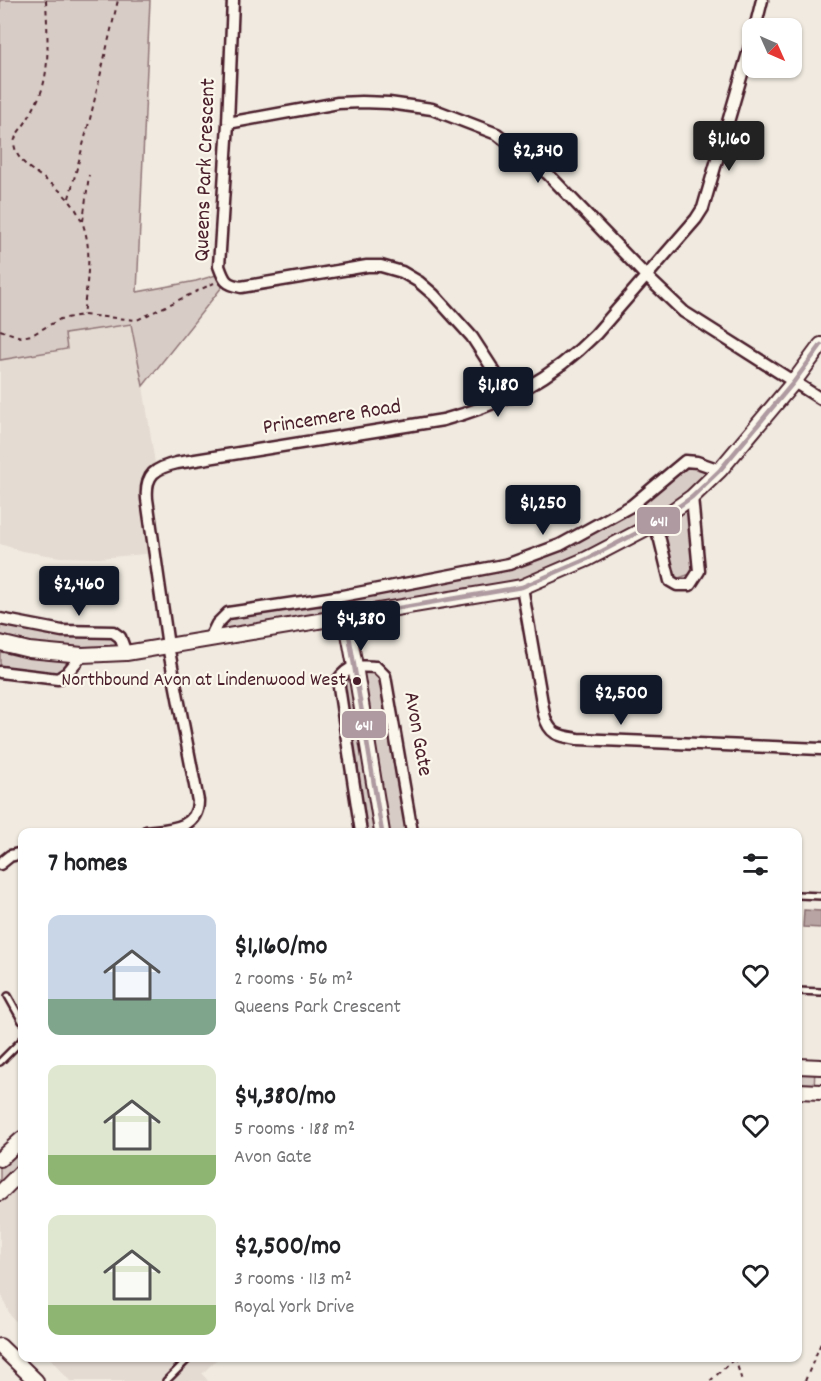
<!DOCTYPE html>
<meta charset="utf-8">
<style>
body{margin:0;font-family:Dekko,sans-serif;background:#f6f6f6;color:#202124;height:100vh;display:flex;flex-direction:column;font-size:22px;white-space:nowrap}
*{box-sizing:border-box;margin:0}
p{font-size:20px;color:#757577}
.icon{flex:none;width:33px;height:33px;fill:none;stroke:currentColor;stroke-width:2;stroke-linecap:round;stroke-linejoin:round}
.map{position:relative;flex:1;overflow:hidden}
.panel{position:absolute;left:18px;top:828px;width:784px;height:534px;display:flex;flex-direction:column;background:#fff;border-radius:12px;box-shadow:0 2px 4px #0004}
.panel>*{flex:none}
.needle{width:39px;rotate:135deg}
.controls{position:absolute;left:742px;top:18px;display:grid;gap:12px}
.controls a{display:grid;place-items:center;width:60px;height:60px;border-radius:12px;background:#fff;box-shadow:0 2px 4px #0004;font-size:30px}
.price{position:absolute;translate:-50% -51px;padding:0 14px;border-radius:6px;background:#111827;color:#fff;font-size:20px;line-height:39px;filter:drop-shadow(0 2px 3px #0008)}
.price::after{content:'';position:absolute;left:50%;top:36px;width:18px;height:14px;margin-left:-9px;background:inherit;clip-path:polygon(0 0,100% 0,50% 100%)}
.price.on{background:#222;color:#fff}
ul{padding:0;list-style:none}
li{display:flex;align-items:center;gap:18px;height:150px;padding:0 30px}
li span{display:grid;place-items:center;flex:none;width:168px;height:120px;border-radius:12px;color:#555}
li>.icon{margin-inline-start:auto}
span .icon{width:72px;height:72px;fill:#fffc;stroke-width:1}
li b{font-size:26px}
h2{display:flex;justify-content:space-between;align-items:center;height:72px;padding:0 30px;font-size:26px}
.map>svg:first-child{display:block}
</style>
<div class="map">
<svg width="821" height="1381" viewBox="0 0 821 1381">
<rect width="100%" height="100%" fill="#f0eae0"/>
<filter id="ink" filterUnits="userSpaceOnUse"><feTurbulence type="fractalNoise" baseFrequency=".0167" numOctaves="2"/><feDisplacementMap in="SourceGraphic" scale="12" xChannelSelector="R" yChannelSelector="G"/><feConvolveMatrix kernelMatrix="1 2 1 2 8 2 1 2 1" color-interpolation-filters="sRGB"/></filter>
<g filter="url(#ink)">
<path fill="#e4dbd2" d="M131,324L143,386L156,470L150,476L156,553L99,558L60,557L22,551L0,544V360L67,349L64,334Z
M22,1171V1328L10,1315L0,1291V1193Z
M50,1358H218L202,1374L208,1381H70Z"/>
<path fill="#d8ccc6" stroke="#917678" stroke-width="1.5" d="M0,0H150L137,292L196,281L223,273L222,287L143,386L131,324L65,334L67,349L0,360Z
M685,461L720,470L692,497L699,571L670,581L654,524L522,587L209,640L228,613L510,564L631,506Z
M0,619L113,632L126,653L82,655L58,679L0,672Z
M355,666L385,676L412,832H361L338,680Z
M798,1066L815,1067L814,1092L798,1091Z
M22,1139V1171L0,1193V1159Z"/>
<path fill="#b8a4a2" stroke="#8c6f72" stroke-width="1.5" d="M804,910L821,911V928L803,927Z"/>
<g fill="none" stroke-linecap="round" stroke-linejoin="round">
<g stroke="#4a1f2b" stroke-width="10">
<path id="lane" d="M798,895L821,896
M798,991L821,992
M8,996L22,1021
M0,1062L22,1040
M166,1381L189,1358"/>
</g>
<g stroke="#4a1f2b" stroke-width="15">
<path id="street" d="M233,0L228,123L219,266C224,280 225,284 241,287L367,266H381L402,272L419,282L434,295L472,337L511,397
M755,28L762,0
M228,123L338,103L362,102L389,103L432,109L497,134L548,174L646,276L684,312L821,399
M654,524L660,540L670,581L677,585H690L699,571L692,497
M522,587L544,714C549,735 559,736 578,739L821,749
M0,619L62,631L113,632L120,637L126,653
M209,640L217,624L228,613L342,596L509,564L560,545L631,506L685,461L697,462L720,470
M0,672L58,679L67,673L82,655
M146,832C168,829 198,830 198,801L168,646L147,499C145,474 155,468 177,463L443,420C505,403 550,380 596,334L696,219L703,208L753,36
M361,832L338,680C350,664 358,666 376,667L385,676L412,832
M0,864L10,856L22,853"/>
</g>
<g stroke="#4a1f2b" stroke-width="18">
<path id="secondary" d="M346,617L355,666L382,832
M0,643L29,650L82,655L126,653L522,587L587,559L654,524L692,497L720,470L793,383L821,345
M798,1066L821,1067
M798,1091L821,1092
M0,1159L22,1139
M0,1193L22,1171
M0,1346L36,1381"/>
</g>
<path stroke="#4a1f2b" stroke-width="2" stroke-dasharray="4.5 4.5" stroke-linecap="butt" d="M46,0C47,29 51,68 40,95C36,104 32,112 27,120C24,126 17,132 15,139C14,142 14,145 15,148C18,162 35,172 46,180C99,216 90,260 83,315
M69,198L91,115L118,0
M83,221L89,175
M0,330L21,337L32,335L60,319L83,315L137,320L214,283
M735,1358L742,1381
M710,1381L735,1358
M805,1381L821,1343"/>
<use href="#lane" stroke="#fbf7ec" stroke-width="5"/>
<use href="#street" stroke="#fbf7ec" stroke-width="10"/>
<use href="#secondary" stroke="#fbf7ec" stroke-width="14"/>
<g stroke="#fbf7ec" stroke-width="9">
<path id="bus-1" d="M346,617L522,587L587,559L654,524L692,497L720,470L793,383L821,345
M346,617L382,832"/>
</g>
<use href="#bus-1" stroke="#ae9aa0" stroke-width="4.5"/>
</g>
</g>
<circle fill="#4a1f2b" stroke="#fbf7ec" stroke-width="2" cx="357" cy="681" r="5"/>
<g text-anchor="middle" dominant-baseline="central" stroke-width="4.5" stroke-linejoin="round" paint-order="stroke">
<g font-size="20" fill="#4a1f2b" stroke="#fbf7ec" text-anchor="end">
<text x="346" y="681">Northbound Avon at Lindenwood West</text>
</g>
<g font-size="22" fill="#4a1f2b" stroke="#fbf7ec">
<text transform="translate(206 170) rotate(-88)">Queens Park Crescent</text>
<text transform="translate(332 418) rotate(-9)">Princemere Road</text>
<text transform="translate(417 734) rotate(80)">Avon Gate</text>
</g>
</g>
<g stroke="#fbf7ec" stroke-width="2">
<rect x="636" y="506" width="45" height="29" rx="6" fill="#ae9aa0"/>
<rect x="341" y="710" width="46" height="29" rx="6" fill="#ae9aa0"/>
</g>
<g font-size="16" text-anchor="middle" font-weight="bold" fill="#fff">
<text x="659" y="526">641</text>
<text x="364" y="730">641</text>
</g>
</svg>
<div class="controls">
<a><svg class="needle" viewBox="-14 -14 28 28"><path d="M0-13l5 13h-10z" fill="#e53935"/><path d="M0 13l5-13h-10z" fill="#757577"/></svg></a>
</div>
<b class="price on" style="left:729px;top:172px">$1,160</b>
<b class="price" style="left:538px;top:184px">$2,340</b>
<b class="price" style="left:498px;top:418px">$1,180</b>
<b class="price" style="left:543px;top:536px">$1,250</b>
<b class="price" style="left:79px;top:617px">$2,460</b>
<b class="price" style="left:361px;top:652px">$4,380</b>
<b class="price" style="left:621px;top:726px">$2,500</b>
<section class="panel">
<h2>7 homes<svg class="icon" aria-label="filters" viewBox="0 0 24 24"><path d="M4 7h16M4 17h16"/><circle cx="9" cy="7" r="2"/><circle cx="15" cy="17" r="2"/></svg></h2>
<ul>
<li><span style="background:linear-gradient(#c9d6e8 70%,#7fa58c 0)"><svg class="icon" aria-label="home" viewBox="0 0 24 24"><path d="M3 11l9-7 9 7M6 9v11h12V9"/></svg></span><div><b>$1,160/mo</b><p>2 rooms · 56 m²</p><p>Queens Park Crescent</p></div><svg class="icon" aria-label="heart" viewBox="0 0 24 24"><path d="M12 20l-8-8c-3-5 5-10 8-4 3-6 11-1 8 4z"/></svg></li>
<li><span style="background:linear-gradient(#dfe7d0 75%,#8fb573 0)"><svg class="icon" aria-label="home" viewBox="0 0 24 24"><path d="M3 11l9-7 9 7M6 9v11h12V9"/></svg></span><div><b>$4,380/mo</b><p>5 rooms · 188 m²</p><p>Avon Gate</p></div><svg class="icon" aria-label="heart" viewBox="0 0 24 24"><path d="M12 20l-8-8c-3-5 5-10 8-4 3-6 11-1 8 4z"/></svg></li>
<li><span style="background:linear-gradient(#dfe7d0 75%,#8fb573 0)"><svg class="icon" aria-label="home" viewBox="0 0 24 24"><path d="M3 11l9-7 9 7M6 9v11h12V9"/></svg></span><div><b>$2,500/mo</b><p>3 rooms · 113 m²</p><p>Royal York Drive</p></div><svg class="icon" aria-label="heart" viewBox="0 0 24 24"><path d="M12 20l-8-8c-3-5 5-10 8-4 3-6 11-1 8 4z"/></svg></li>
</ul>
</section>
</div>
